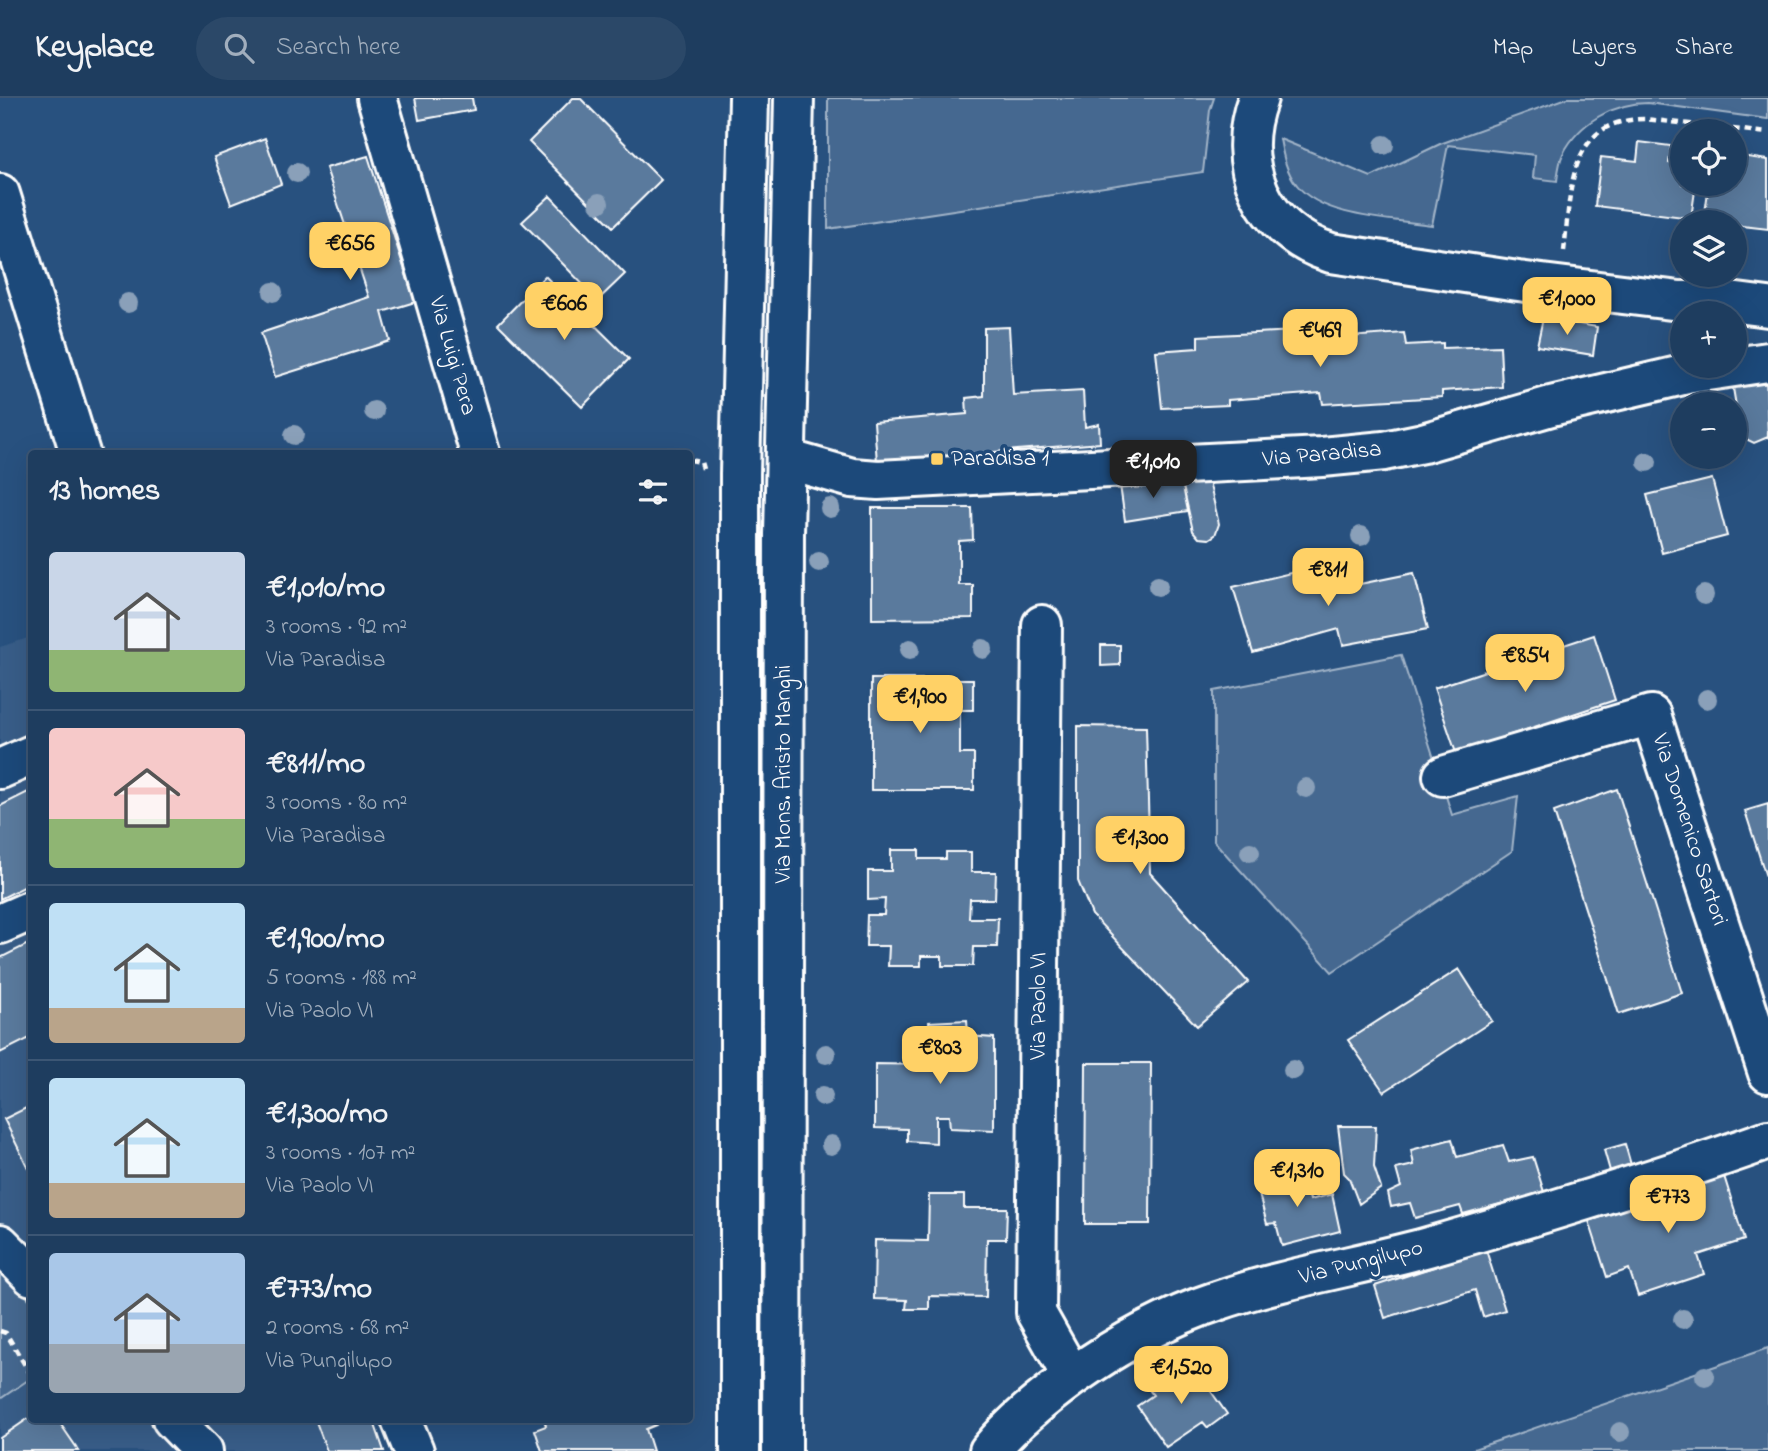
<!DOCTYPE html>
<meta charset="utf-8">
<style>
body{margin:0;font-family:"Indie Flower",sans-serif;background:#2b4868;color:#f1f3f6;height:100vh;display:flex;flex-direction:column;font-size:26px;white-space:nowrap}
*{box-sizing:border-box;margin:0}
p{font-size:23px;color:#a1aebd}
.icon{flex:none;width:38px;height:38px;fill:none;stroke:currentColor;stroke-width:2;stroke-linecap:round;stroke-linejoin:round}
.map{position:relative;flex:1;overflow:hidden}
.panel{position:absolute;left:28px;top:352px;width:665px;height:973px;display:flex;flex-direction:column;background:#1e3d5f;border-radius:7px;box-shadow:0 7px 28px #0002,0 0 0 2px #3c5674}
.panel>*{flex:none}
.controls{position:absolute;left:1670px;top:21px;display:grid;gap:14px}
.controls a{display:grid;place-items:center;width:77px;height:77px;border-radius:50%;background:#1e3d5f;box-shadow:0 7px 28px #0002,0 0 0 2px #3c5674;font-size:35px}
.price{position:absolute;translate:-50% -60px;padding:0 16px;border-radius:14px;background:#ffd166;color:#111;font-size:23px;line-height:46px;filter:drop-shadow(0 2px 4px #0008)}
.price::after{content:'';position:absolute;left:50%;top:42px;width:21px;height:16px;margin-left:-10px;background:inherit;clip-path:polygon(0 0,100% 0,50% 100%)}
.price.selected{background:#222;color:#fff}
ul{padding:0;list-style:none}
li{display:flex;align-items:center;gap:21px;height:175px;padding:0 21px}
li+li{border-top:2px solid #3c5674}
li span{display:grid;place-items:center;flex:none;width:196px;height:140px;border-radius:7px;color:#555}
li>.icon{margin-inline-start:auto}
span .icon{width:84px;height:84px;fill:#fffc;stroke-width:1}
li b{font-size:30px}
h2{display:flex;justify-content:space-between;align-items:center;height:84px;padding:0 21px;font-size:30px}
header{display:flex;align-items:center;gap:42px;box-sizing:border-box;height:98px;padding:0 35px;background:#1e3d5f;border-bottom:2px solid #3c5674}
header strong{font-size:33px}
nav{display:flex;gap:38px;margin-inline-start:auto;font-size:24px}
.search{width:490px;height:63px;background:#2b4868;display:flex;align-items:center;gap:18px;box-sizing:border-box;padding:0 24px;border-radius:38px;color:#a1aebd;font-size:26px}
.map>svg:first-child{display:block}
</style>
<header>
<strong>Keyplace</strong>
<div class="search"><svg class="icon" aria-label="search" viewBox="0 0 24 24"><circle cx="10" cy="10" r="6"/><path d="M15 15l6 6"/></svg>Search here</div>
<nav><a>Map</a><a>Layers</a><a>Share</a></nav>
</header>
<div class="map">
<svg width="1768" height="1353" viewBox="0 0 1768 1353">
<rect width="100%" height="100%" fill="#28517f"/>
<filter id="ink" filterUnits="userSpaceOnUse"><feTurbulence type="fractalNoise" baseFrequency=".0143" numOctaves="2"/><feDisplacementMap in="SourceGraphic" scale="14" xChannelSelector="R" yChannelSelector="G"/><feConvolveMatrix kernelMatrix="1 2 1 2 8 2 1 2 1" color-interpolation-filters="sRGB"/></filter>
<g filter="url(#ink)">
<path fill="#375d88" d="M31,539L32,1321H373L384,1353H0V549Z"/>
<path fill="#446890" stroke="#a2b4c8" stroke-width="2" d="M828,0H1214L1210,12L1203,74L828,131Z
M1567,0H1768V21L1648,5C1614,5 1579,24 1563,56C1559,64 1558,75 1557,83L1533,80L1535,57L1448,47L1432,127C1393,121 1322,120 1297,87C1286,74 1283,57 1280,41L1371,79L1440,46Z
M1401,557L1452,717L1518,698L1512,753L1332,874L1214,743V593Z
M0,1172L32,1204L31,1280L0,1301Z
M1768,1250V1353H1468Z"/>
<path fill="#5a7a9d" stroke="#fff" stroke-width="2" d="M415,0H472L474,12L419,22Z
M573,0H580L661,82L613,129L529,44Z
M265,40L281,86L231,106L214,59Z
M1639,44L1671,48L1669,65L1682,66V86H1696L1691,120L1595,108L1601,59L1637,63Z
M368,58L415,204L382,214L390,243L275,279L261,235L369,199L326,70Z
M1741,58L1768,62V131L1734,127V124L1704,122L1709,86H1734V76L1739,77Z
M550,98L625,176L598,202L522,124Z
M545,178L629,261L582,309L498,226Z
M1543,220L1597,229L1593,257L1537,248Z
M1009,229L1013,297L1083,293L1085,329L1099,326L1100,345L877,364L874,324L967,316L966,300L984,298V230Z
M1333,231L1334,240L1404,235L1406,247L1443,245V250L1500,248L1502,289L1442,293V299L1323,306L1321,295L1228,302V307L1162,310L1156,253L1198,250V238Z
M1766,278L1768,339L1754,345L1746,341L1740,332L1732,284Z
M1712,381L1727,438L1662,455L1647,397Z
M1209,383L1219,426L1215,437L1209,441L1199,440L1193,433L1182,384Z
M1182,384L1188,413L1125,423L1120,387Z
M872,410H972L973,442L959,443V487H973V520L872,521Z
M1340,463L1345,489L1414,475L1428,531L1343,547L1339,531L1253,555L1233,489Z
M1594,537L1615,602L1456,655L1434,590Z
M1101,547H1120V567L1101,568Z
M871,581H973V612H960V656H974V692H871Z
M1078,628L1146,629L1150,775L1248,884L1197,928L1092,817L1078,783Z
M1617,691L1682,895L1619,916L1554,714Z
M32,692V785L0,801V708Z
M1768,706V785L1745,713Z
M891,752H919V761H946V754H971V774H996L995,801H970L969,820H998L997,849H974L973,868H942V858H921V868H888L889,848H866L867,817H884L885,801L868,802V773H891Z
M32,844V939L0,955V860Z
M1459,871L1492,923L1384,994L1348,942Z
M967,922L968,938L994,940V1032L950,1030L949,1018H936V1045L907,1043V1031L875,1030V966L931,967L929,924Z
M1086,965H1151L1150,1126H1085Z
M32,1007V1078L4,1021Z
M1338,1028H1376L1374,1069L1381,1090L1359,1106L1349,1080L1344,1075Z
M1452,1041L1457,1059L1503,1047L1509,1064L1533,1059L1544,1094L1463,1116L1460,1108L1415,1120L1410,1105L1391,1109L1388,1095L1401,1089L1396,1071L1414,1067L1411,1052Z
M1625,1046L1631,1067L1610,1073L1604,1052Z
M1301,1073L1310,1102L1332,1096L1340,1133L1282,1148L1276,1125L1267,1126L1256,1085Z
M1724,1078L1744,1142L1698,1157L1704,1176L1638,1198L1629,1171L1607,1179L1589,1123Z
M929,1097H964V1110H1007L1006,1141H987L986,1199L929,1198V1211H906L907,1202L874,1201L875,1142L928,1143Z
M1486,1152L1505,1212L1483,1219L1475,1192L1385,1220L1375,1188Z
M1190,1264L1227,1316L1208,1330L1203,1324L1166,1349L1137,1308L1153,1297L1150,1293Z
M32,1318V1321H57L79,1353H0V1340Z
M315,1321H373L384,1353H327Z
M544,1321H653L656,1327L646,1331L653,1353H542L535,1332L546,1328Z"/>
<g fill="none" stroke-linecap="round" stroke-linejoin="round">
<g stroke="#fff" stroke-width="44">
<path id="minor" d="M377,0L480,355
M1258,0C1233,67 1262,133 1331,155L1518,183L1696,205L1710,215
M0,96L80,355
M1683,203H1722L1768,209
M786,361L852,380L878,382L1322,359L1384,353L1423,345L1551,308L1687,276L1768,264
M1042,527L1036,1215L1072,1279
M0,671L32,657
M1443,678L1651,617L1768,975
M0,826L32,812
M0,1146L32,1178
M172,1321L203,1353
M401,1321L414,1353
M989,1353C1013,1324 1042,1301 1072,1279C1117,1247 1165,1220 1217,1203C1286,1179 1359,1168 1428,1149C1543,1116 1656,1082 1768,1042"/>
</g>
<g stroke="#fff" stroke-width="44">
<path id="major" d="M740,1353V376L749,0
M782,1353L784,436L794,0"/>
</g>
<path stroke="#fff" stroke-width="4.5" stroke-dasharray="7 5" stroke-linecap="butt" d="M1564,153C1571,96 1566,21 1645,21L1768,35
M690,362L701,364L703,371
M0,1233L6,1235L32,1279"/>
<use href="#minor" stroke="#1f4a7a" stroke-width="38"/>
<use href="#major" stroke="#1f4a7a" stroke-width="38"/>
</g>
<g fill="#8aa0b9">
<circle cx="1384" cy="47" r="10"/>
<circle cx="297" cy="75" r="10"/>
<circle cx="599" cy="105" r="10"/>
<circle cx="273" cy="194" r="10"/>
<circle cx="128" cy="205" r="10"/>
<circle cx="374" cy="313" r="10"/>
<circle cx="294" cy="337" r="10"/>
<circle cx="1647" cy="364" r="10"/>
<circle cx="830" cy="410" r="10"/>
<circle cx="1361" cy="438" r="10"/>
<circle cx="819" cy="464" r="10"/>
<circle cx="1158" cy="488" r="10"/>
<circle cx="1704" cy="497" r="10"/>
<circle cx="910" cy="551" r="10"/>
<circle cx="983" cy="551" r="10"/>
<circle cx="1707" cy="601" r="10"/>
<circle cx="1306" cy="690" r="10"/>
<circle cx="1250" cy="754" r="10"/>
<circle cx="826" cy="956" r="10"/>
<circle cx="1293" cy="972" r="10"/>
<circle cx="823" cy="998" r="10"/>
<circle cx="831" cy="1047" r="10"/>
<circle cx="1683" cy="1221" r="10"/>
<circle cx="1705" cy="1278" r="10"/>
<circle cx="1620" cy="1334" r="10"/>
</g>
</g>
<rect fill="#ffd166" stroke="#1f4a7a" stroke-width="2.5" x="930" y="354" width="14" height="14" rx="3.5"/>
<g text-anchor="middle" dominant-baseline="central" stroke-width="7" stroke-linejoin="round" paint-order="stroke">
<g font-size="23" fill="#fff" stroke="#1f4a7a">
<text transform="translate(452 258) rotate(74)">Via Luigi Pera</text>
<text transform="translate(1322 357) rotate(-5)">Via Paradisa</text>
<text transform="translate(784 676) rotate(-90)">Via Mons. Aristo Manghi</text>
<text transform="translate(1689 732) rotate(72)">Via Domenico Sartori</text>
<text transform="translate(1039 908) rotate(-90)">Via Paolo VI</text>
<text transform="translate(1361 1165) rotate(-14)">Via Pungilupo</text>
</g>
<g font-size="23" fill="#fff" stroke="#1f4a7a" text-anchor="start">
<text x="951" y="361">Paradisa 1</text>
</g>
</g>
</svg>
<div class="controls">
<a><svg class="icon" aria-label="locate" viewBox="0 0 24 24"><circle cx="12" cy="12" r="6"/><path d="M12 2v4M12 18v4M2 12h4M18 12h4"/></svg></a>
<a><svg class="icon" aria-label="layers" viewBox="0 0 24 24"><path d="M12 4l9 5-9 5-9-5zM3 14l9 5 9-5"/></svg></a>
<a>+</a>
<a>−</a>
</div>
<b class="price" style="left:350px;top:184px">€656</b>
<b class="price" style="left:1567px;top:239px">€1,000</b>
<b class="price" style="left:564px;top:244px">€606</b>
<b class="price" style="left:1320px;top:271px">€469</b>
<b class="price selected" style="left:1153px;top:402px">€1,010</b>
<b class="price" style="left:1328px;top:510px">€811</b>
<b class="price" style="left:1525px;top:596px">€854</b>
<b class="price" style="left:920px;top:637px">€1,900</b>
<b class="price" style="left:1140px;top:778px">€1,300</b>
<b class="price" style="left:940px;top:988px">€803</b>
<b class="price" style="left:1297px;top:1111px">€1,310</b>
<b class="price" style="left:1668px;top:1137px">€773</b>
<b class="price" style="left:1181px;top:1308px">€1,520</b>
<section class="panel">
<h2>13 homes<svg class="icon" aria-label="filters" viewBox="0 0 24 24"><path d="M4 7h16M4 17h16"/><circle cx="9" cy="7" r="2"/><circle cx="15" cy="17" r="2"/></svg></h2>
<ul>
<li><span style="background:linear-gradient(#c9d6e8 70%,#8fb573 0)"><svg class="icon" aria-label="home" viewBox="0 0 24 24"><path d="M3 11l9-7 9 7M6 9v11h12V9"/></svg></span><div><b>€1,010/mo</b><p>3 rooms · 92 m²</p><p>Via Paradisa</p></div></li>
<li><span style="background:linear-gradient(#f6c9c9 65%,#8fb573 0)"><svg class="icon" aria-label="home" viewBox="0 0 24 24"><path d="M3 11l9-7 9 7M6 9v11h12V9"/></svg></span><div><b>€811/mo</b><p>3 rooms · 80 m²</p><p>Via Paradisa</p></div></li>
<li><span style="background:linear-gradient(#bfe0f5 75%,#b9a48a 0)"><svg class="icon" aria-label="home" viewBox="0 0 24 24"><path d="M3 11l9-7 9 7M6 9v11h12V9"/></svg></span><div><b>€1,900/mo</b><p>5 rooms · 188 m²</p><p>Via Paolo VI</p></div></li>
<li><span style="background:linear-gradient(#bfe0f5 75%,#b9a48a 0)"><svg class="icon" aria-label="home" viewBox="0 0 24 24"><path d="M3 11l9-7 9 7M6 9v11h12V9"/></svg></span><div><b>€1,300/mo</b><p>3 rooms · 107 m²</p><p>Via Paolo VI</p></div></li>
<li><span style="background:linear-gradient(#a9c7e8 65%,#9aa5b1 0)"><svg class="icon" aria-label="home" viewBox="0 0 24 24"><path d="M3 11l9-7 9 7M6 9v11h12V9"/></svg></span><div><b>€773/mo</b><p>2 rooms · 68 m²</p><p>Via Pungilupo</p></div></li>
</ul>
</section>
</div>
